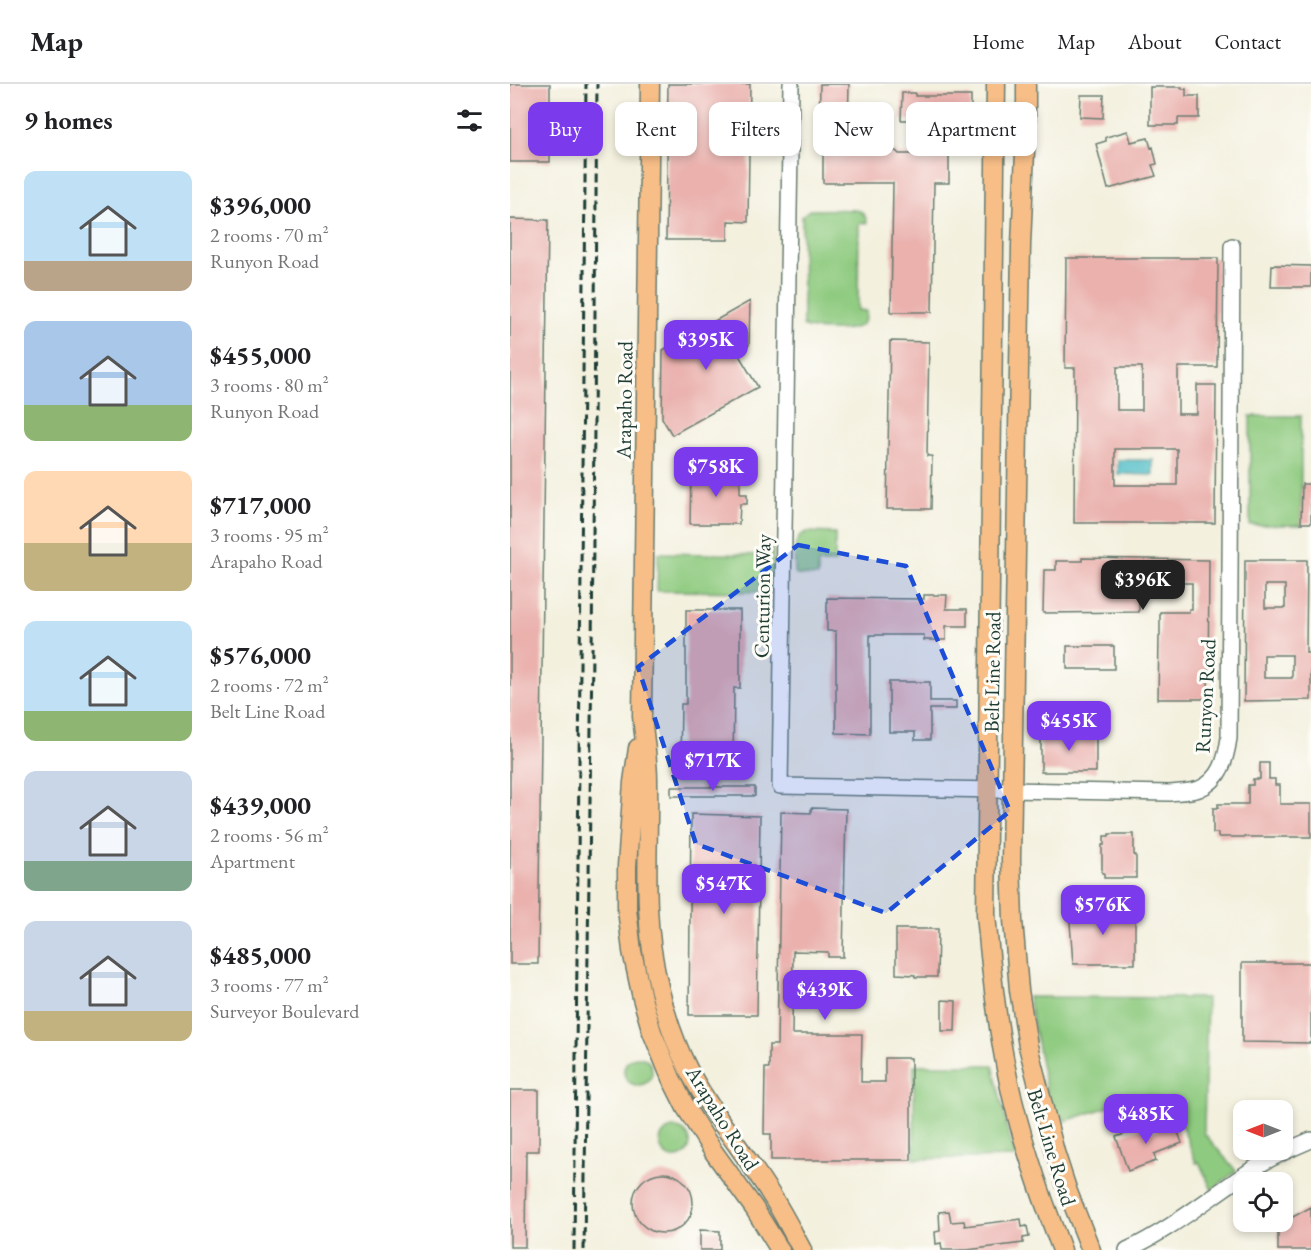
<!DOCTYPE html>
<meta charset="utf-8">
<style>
body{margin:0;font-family:"EB Garamond",serif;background:#f2f2f2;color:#202124;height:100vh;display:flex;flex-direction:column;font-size:22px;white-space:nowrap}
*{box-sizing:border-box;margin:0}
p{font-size:20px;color:#757577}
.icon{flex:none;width:33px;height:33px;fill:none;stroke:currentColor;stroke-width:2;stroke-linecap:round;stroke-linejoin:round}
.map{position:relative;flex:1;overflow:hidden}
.drawer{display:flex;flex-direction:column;background:#fff;width:510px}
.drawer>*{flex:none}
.guide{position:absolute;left:18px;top:18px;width:570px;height:54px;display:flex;gap:12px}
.needle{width:39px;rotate:270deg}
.buttons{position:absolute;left:723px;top:1016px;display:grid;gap:12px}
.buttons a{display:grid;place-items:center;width:60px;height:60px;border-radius:12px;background:#fff;box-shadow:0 3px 9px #0003;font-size:30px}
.price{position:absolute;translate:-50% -51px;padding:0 14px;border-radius:12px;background:#7c3aed;color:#fff;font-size:20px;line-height:39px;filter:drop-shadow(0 2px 3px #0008)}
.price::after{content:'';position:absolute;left:50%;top:36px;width:18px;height:14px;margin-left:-9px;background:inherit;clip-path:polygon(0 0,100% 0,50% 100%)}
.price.selected{background:#222;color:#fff}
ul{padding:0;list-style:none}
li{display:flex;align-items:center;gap:18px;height:150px;padding:0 24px}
li span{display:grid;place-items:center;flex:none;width:168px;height:120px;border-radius:12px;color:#555}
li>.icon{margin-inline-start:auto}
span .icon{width:72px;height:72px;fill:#fffc;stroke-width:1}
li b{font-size:26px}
h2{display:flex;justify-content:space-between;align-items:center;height:72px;padding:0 24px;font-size:26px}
.pill{padding:0 21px;border-radius:12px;background:#fff;box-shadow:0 3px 9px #0003;font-size:21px;line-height:54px}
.pill.selected{background:#7c3aed;color:#fff}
header{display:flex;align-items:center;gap:36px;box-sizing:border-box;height:84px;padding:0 30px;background:#fff;border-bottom:2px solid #e0e0e0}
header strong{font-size:28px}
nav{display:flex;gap:33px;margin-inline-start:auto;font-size:21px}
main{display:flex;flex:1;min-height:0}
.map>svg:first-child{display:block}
</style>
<header>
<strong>Map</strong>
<nav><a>Home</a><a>Map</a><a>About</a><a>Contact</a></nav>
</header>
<main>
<section class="drawer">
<h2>9 homes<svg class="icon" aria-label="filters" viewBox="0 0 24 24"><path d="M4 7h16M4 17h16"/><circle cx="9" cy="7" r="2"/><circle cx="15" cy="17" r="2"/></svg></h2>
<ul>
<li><span style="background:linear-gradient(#bfe0f5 75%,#b9a48a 0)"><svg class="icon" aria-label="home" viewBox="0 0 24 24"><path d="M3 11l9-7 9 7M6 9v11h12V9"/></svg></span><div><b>$396,000</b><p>2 rooms · 70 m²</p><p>Runyon Road</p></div></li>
<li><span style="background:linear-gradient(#a9c7e8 70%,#8fb573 0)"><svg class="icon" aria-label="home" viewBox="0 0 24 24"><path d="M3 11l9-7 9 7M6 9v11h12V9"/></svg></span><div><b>$455,000</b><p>3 rooms · 80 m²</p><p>Runyon Road</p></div></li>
<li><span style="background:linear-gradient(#ffd9b3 60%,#c2b280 0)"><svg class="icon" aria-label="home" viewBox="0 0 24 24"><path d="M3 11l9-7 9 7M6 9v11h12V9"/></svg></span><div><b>$717,000</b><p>3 rooms · 95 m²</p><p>Arapaho Road</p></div></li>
<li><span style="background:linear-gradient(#bfe0f5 75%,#8fb573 0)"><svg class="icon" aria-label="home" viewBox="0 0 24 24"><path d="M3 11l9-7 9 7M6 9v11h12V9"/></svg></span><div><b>$576,000</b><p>2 rooms · 72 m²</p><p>Belt Line Road</p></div></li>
<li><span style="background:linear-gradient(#c9d6e8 75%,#7fa58c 0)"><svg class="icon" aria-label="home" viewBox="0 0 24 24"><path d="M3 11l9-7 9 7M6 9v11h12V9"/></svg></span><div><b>$439,000</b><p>2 rooms · 56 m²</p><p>Apartment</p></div></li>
<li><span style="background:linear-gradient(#c9d6e8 75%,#c2b280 0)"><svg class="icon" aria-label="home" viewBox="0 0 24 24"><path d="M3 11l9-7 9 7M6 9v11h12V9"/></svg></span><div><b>$485,000</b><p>3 rooms · 77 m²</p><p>Surveyor Boulevard</p></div></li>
</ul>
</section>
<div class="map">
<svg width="801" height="1166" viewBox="0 0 801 1166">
<rect width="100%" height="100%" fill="#fdfcf7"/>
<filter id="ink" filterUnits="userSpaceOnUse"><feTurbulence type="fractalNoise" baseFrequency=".0167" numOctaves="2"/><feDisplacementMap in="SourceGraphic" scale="12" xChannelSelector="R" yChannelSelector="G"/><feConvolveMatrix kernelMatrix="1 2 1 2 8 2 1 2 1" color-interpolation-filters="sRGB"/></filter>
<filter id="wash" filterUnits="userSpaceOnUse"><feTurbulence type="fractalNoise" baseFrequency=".008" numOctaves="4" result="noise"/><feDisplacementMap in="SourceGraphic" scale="24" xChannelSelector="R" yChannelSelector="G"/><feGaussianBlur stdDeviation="1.35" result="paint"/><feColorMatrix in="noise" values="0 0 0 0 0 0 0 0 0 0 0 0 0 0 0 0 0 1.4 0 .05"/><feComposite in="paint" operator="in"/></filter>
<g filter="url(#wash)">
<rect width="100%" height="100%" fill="#f3f0de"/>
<path fill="#8eca7f" stroke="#56845a" stroke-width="1.5" d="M299,126C308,126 343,124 350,127C355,130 356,134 357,139H349L348,226L356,227C357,234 355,240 347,243C338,247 301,247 293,242L292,132Z
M740,332H791V441H740Z
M296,448L325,449V479H308V492L287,491L285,488C285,474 281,455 296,448Z
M253,461H261L263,463V506L260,508L147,507L148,469L253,471Z
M518,913L697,914L694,1049L726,1087L702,1106L689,1078L686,1079C681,1066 669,1030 661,1022C654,1015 644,1012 635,1011L555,1037L553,1032L546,1030L541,1031Z
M114 987a14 14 0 1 1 28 0a14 14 0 1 1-28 0Z
M404,981H483L496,1038V1042L506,1073L404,1075Z
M150 1059a15 15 0 1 1 30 0a15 15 0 1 1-30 0Z"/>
<path fill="#50bec7" stroke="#387e7e" stroke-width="1.5" d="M608,376H643V391L608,390Z"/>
<g id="blocks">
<path fill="#eab1ad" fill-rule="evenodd" d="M0,0H40V78H0Z
M158,0H240L238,138L218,137V156H156Z
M310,0H339L338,45H309Z
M640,3H672V5H676V12H689V34H668V41H640Z
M392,9H405V12H461V33H404V36H391Z
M571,11H594L593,34L570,33Z
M618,47L621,58L638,54L641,64L643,63L647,80L642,81L646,92L598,105L586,60L596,57V53Z
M313,67H386L389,70H439V99H424L422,228H381L383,99H313Z
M0,135L38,136L28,880H0Z
M556,174H708L707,283H668V330H687V301H706L705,439H564L565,284H555ZM607,283H632V326H607ZM605,365H667V401H605Z
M762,181L801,182V203H761Z
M240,217L239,261L227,268L248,303L162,351L152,334L153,266Z
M380,257L419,258L417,372H422L421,425H377Z
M181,388L230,389V410H237V420H230L229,440H180Z
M792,400H801V439H791Z
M572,474L699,476L698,615H648L649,552H650V528H679V525H682V499H656V497H629V528L533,529L534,486H546V477H572Z
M735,476H797L796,569H801V616L734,617ZM755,501H775V524H755ZM754,571H782V594H754Z
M414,511H437L436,525H457V542H436V556H414V551H360V650L326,649V547H317V514L414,515Z
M176,526H230V604H224L223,681H170L171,620H176Z
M557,562H604V585H557Z
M379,598H420V617H446V625H420V656H405V648H379Z
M539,648H586V688H531V655Z
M750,679H759V695H765V701H770V720H801V753H708V749H703V724H708V720H738V701H743V695H750Z
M161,703H245V712H161Z
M301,724L336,725L333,873H318V868L283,867L282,950H352L351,998H375V974H401V1076H261V1050H254L255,984H259V961H267L271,728L301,729Z
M181,730L250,732L247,931H179Z
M599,750H624V771H626V794H594V789H592V761H594V752H599Z
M559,825H625V880H563Z
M386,845H428L427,893H405V891L386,890Z
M732,879H801V959L732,958Z
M432,916L446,917L445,947H432Z
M0,1006H29V1067H16L15,1163H0Z
M665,1040L672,1059L644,1070L646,1077L618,1087L606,1053L634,1043L637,1050Z
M123 1119a30 30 0 1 1 60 0a30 30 0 1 1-60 0Z
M801,1123V1166H768V1141Z
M439,1127L441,1138L454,1137L455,1142L511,1135L512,1143L517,1142L519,1153L513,1154V1159L457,1166H432L431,1159L426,1160L425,1148L430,1147L429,1128Z
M190,1146L210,1147V1166H190Z"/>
</g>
</g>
<g filter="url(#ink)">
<use href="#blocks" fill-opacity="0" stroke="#697c70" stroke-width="1.5"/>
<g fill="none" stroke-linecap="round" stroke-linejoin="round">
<g stroke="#697c70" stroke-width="18">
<path id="minor" d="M281,0L270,702L660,709C669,708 681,708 689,705C711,696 716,675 719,654L722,162
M617,1166C664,1144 703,1110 746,1083C764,1072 782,1064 801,1056"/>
</g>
<g stroke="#697c70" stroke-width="21">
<path id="major" d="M140,0L132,632C134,653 138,675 138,696C139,738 136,780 138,823C140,877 154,937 178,985C202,1031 236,1070 263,1114C274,1131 283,1149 292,1166
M486,0L476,830C481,887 487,944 499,999C511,1056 531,1112 552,1166
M516,0V44L511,161L501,776L503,836L509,906L518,962L545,1068L558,1108L581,1166
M128,664L123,698L117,782V825L122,867L132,914L142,948L161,994L176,1024L203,1067L244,1124L270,1166"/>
</g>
<use href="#minor" stroke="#fff" stroke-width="15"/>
<use href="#major" stroke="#f7be87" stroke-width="18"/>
<path stroke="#1f3d34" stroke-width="3" stroke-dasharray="9 4.5" stroke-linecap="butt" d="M64,1166L76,0
M74,1166L82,569L87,0"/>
</g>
</g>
<path fill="#1d4ed8" fill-opacity="0.2" stroke="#1d4ed8" stroke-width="4.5" stroke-dasharray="12 8" stroke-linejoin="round" d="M288,461L396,482L500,727L376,829L186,760L128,583Z"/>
<g text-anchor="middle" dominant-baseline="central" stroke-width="6" stroke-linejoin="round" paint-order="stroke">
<g font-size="21" fill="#1f3d34" stroke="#fdfcf7">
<text transform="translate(114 316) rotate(-89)">Arapaho Road</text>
<text transform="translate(252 512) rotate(-89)">Centurion Way</text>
<text transform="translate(482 588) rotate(-89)">Belt Line Road</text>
<text transform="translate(695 612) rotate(-87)">Runyon Road</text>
<text transform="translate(213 1034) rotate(58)">Arapaho Road</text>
<text transform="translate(542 1063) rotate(73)">Belt Line Road</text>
</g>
</g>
</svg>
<div class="buttons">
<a><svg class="needle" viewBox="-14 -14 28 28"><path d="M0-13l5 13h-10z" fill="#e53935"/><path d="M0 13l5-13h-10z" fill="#757577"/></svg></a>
<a><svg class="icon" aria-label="locate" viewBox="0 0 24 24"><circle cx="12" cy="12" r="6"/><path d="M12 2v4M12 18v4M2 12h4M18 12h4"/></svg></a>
</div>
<b class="price" style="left:196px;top:287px">$395K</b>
<b class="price" style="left:206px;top:414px">$758K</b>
<b class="price selected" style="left:633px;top:527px">$396K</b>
<b class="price" style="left:559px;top:668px">$455K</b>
<b class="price" style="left:203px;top:708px">$717K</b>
<b class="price" style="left:214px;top:831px">$547K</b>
<b class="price" style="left:593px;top:852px">$576K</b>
<b class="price" style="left:315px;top:937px">$439K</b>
<b class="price" style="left:636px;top:1061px">$485K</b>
<div class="guide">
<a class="pill selected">Buy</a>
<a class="pill">Rent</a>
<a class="pill">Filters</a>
<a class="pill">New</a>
<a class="pill">Apartment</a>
</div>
</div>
</main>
